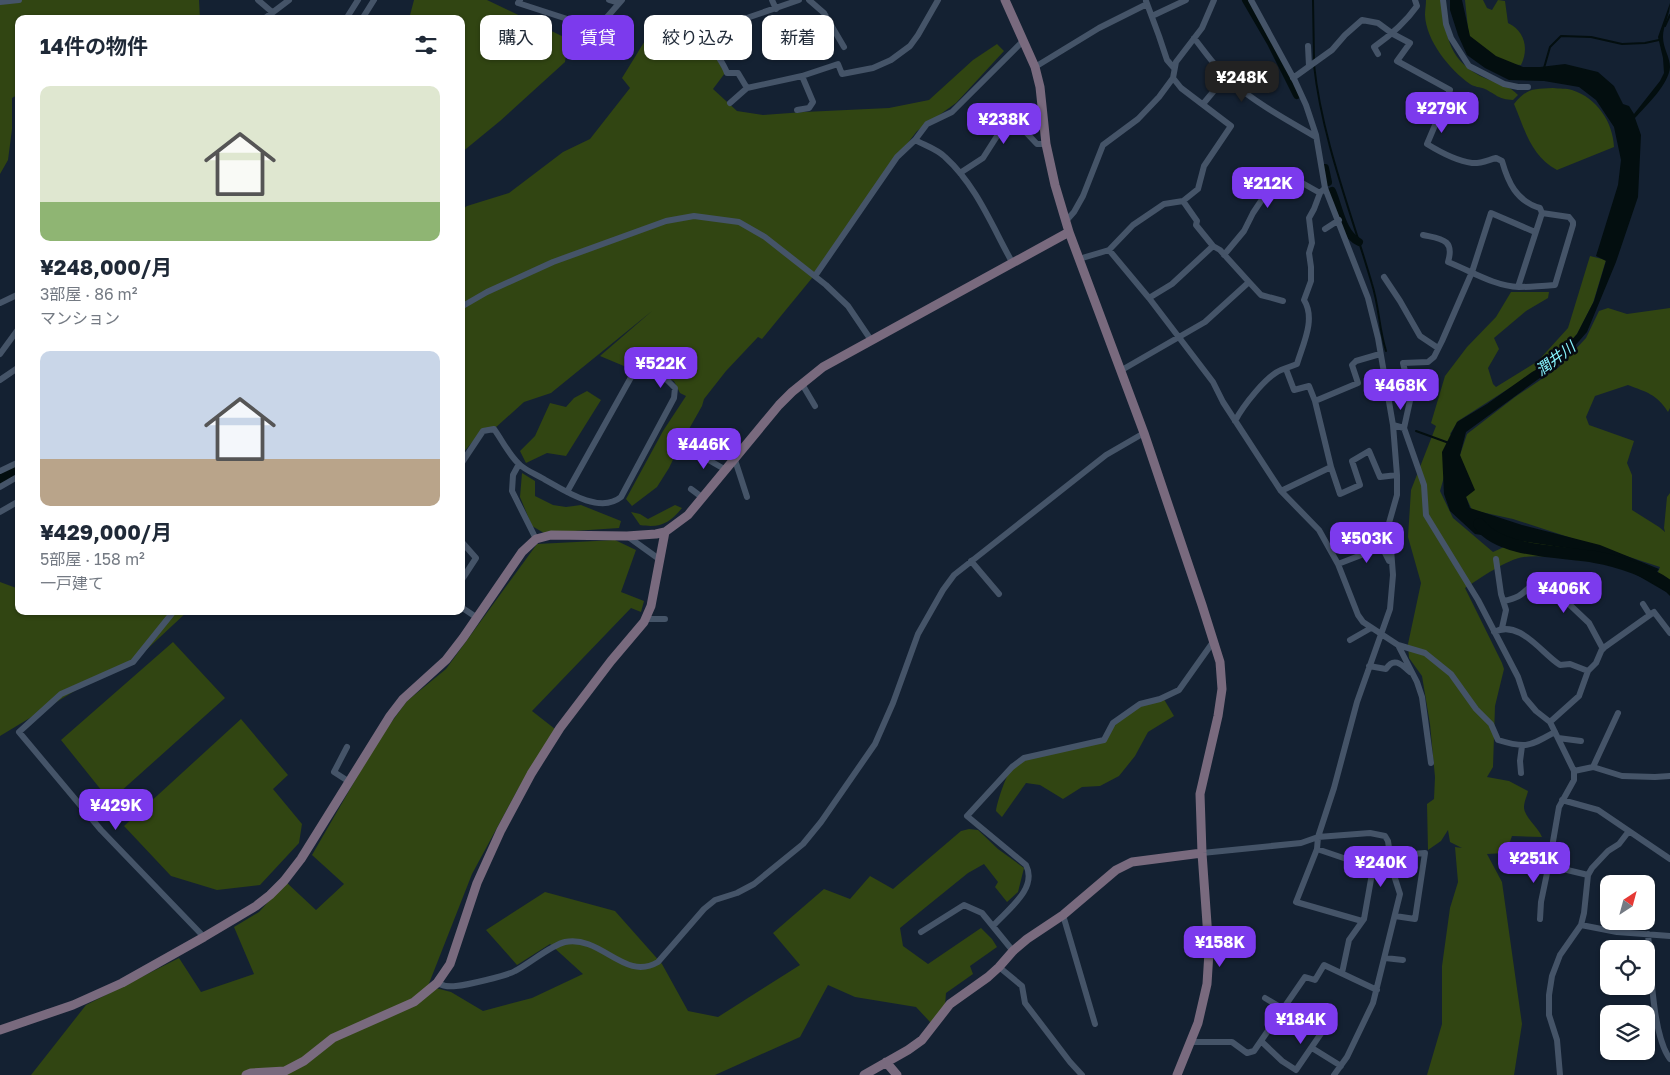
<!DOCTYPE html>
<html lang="ja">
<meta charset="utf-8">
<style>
body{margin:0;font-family:"Golos Text","Noto Sans JP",sans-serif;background:#f6f6f7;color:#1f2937;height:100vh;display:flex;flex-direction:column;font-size:19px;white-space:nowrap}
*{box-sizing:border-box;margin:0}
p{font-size:16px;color:#747a83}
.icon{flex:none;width:28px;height:28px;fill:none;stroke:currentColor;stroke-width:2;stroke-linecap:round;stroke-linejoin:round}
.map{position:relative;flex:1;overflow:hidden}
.drawer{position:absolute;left:15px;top:15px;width:450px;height:600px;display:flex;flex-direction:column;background:#fff;border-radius:10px;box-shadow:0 1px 4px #0004}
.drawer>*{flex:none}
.banner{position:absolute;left:480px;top:15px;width:475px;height:45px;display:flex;gap:10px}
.needle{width:32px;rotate:36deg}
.controls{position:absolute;left:1600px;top:875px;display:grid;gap:10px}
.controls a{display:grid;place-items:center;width:55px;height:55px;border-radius:10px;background:#fff;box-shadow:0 1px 4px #0004;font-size:25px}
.price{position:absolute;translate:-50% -42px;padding:0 11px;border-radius:10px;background:#7c3aed;color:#fff;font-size:16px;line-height:32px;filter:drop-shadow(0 1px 2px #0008)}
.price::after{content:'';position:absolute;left:50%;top:30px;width:15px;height:11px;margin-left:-8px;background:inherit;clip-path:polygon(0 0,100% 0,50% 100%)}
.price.on{background:#222;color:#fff}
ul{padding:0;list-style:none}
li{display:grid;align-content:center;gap:10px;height:265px;padding:0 25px}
li span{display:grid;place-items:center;height:155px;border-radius:10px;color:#555}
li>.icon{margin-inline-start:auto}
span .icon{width:90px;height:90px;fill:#fffc;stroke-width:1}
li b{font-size:21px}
h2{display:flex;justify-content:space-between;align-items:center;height:60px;padding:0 25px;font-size:21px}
.pill{padding:0 18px;border-radius:10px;background:#fff;box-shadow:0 1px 4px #0004;font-size:18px;line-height:45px}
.pill.on{background:#7c3aed;color:#fff}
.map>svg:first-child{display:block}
</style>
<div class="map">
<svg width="1670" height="1075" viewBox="0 0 1670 1075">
<rect width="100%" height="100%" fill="#142132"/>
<path fill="#314512" d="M0,0H199L200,19H19V94L12,98V129L8,160L0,174Z
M414,0H487L568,39L565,62L500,121L461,153V19H409Z
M1426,0H1441C1446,37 1449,63 1487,79C1498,83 1510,86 1518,95L1513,100C1498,99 1497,95 1485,89C1480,87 1474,87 1470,84C1450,70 1426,41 1425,15C1425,10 1426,5 1426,0Z
M1465,0H1483L1487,8L1492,10L1498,0L1505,1L1508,23C1525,31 1529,49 1521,65C1498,64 1485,53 1469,38Z
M684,27L703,33L725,73L713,89L737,111L763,115L804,112L889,108L929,100L973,60L997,44L1004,51L956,103L917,131L897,157L826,261L762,339L758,337L726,371L704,399L702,406L680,445L669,468L657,487L632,506L626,499L663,431L686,396L680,393L674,381L637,368L631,369L600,356L652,311L551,393L524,402L494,429L483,430L461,455V210L467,206L509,193L563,152L590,139L630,88L622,78L646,39Z
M1553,88C1559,89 1567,88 1572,90C1597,98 1613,122 1614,147L1557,170C1531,156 1525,130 1514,104C1527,88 1533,89 1553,88Z
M1590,256L1606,260L1593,303L1577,334L1555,359L1458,421L1450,434L1455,438L1440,491L1453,518L1493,552L1524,538L1594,547L1602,562C1576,562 1550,554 1524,557C1507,559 1479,579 1465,588L1502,663L1504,669L1495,706L1493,767L1487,777L1509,781L1528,791C1527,796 1524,802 1524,807C1524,817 1538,827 1542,837L1512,836L1506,853L1487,854L1502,882L1522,1024L1514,1075H1427L1442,1024V966L1450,908L1458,882L1455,847L1462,848L1450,842L1448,830L1441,841L1428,850L1427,804L1434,799L1435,777L1430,724L1422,676L1409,658L1408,644L1421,583L1408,537L1411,490L1436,426L1431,423L1445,376L1467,347L1496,317L1511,292H1549L1548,298L1526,311L1494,338L1499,349L1488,368L1493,384L1496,387L1538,361L1568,328Z
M1608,308L1627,314L1670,308V408L1668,412C1657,394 1646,392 1628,385L1595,396L1586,417L1589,425L1634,441L1627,463L1632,475V510L1659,527L1665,532L1664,528L1667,497L1670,493V587L1656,577L1660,567L1513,519L1472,510L1466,497L1460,455L1467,434L1515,397L1558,368L1586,338L1599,311Z
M587,391L601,400L566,456L547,453L526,463L520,451L535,436L550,403L566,407L574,398Z
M522,473L535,481V496L553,505L566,507L581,505L621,521L619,528L544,533L532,526L520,497Z
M675,505L682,508C669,524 660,528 640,525L631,512L640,514L648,519Z
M615,540L636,550L621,592L644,601L641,612L631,608L532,711L555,729L518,789L472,874L428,986L451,992L483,1011L532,998L583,974L550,944L517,965L486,930L545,892L615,911L662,964L688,1011L718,1017L800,965L773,933L824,889L850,899L870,876L893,889L961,831L969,829L978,830L998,849L1024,868L1018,892L1007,902L995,887L998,882L984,864L968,873L900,928L903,946L928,964L981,928L992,939L997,947L970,966L973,974L946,993L945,1006L931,1023L916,1007L855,997L828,985L800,1037L715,1075H31L86,1005L179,958L201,992L254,974L234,927L259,912L286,882L316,910L344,884L312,855L379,739L407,701L446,669L537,544Z
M0,582L19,589V611H188L129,666L111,669L0,736Z
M173,642L225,698L110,801L61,740Z
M1162,696L1174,716L1148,732L1135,756L1119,776L1100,786L1082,787L1063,799L1040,785L1026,783L1002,817L996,811C997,802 1006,775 1012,768C1021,756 1086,744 1104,740L1113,723L1133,708Z
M241,719L288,775L273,789L302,824L299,843L260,885L217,890L171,876L124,826Z"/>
<path fill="#030e0f" d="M1450,0H1462L1470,36L1496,56L1523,67H1540L1565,64L1598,72L1614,86L1623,104L1629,106L1634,114L1660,81L1664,73L1663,58L1658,37L1670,3C1670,16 1663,25 1663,37C1663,48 1670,57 1670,67C1669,84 1646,106 1635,118L1641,135L1638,197L1616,262L1587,332L1559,364L1466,432L1460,455L1475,490L1466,497L1470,508L1522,525L1600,545L1659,569L1654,575L1631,568L1670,589V596L1666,592L1599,553L1475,534L1450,511L1444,494L1442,452L1457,422L1487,404L1532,372L1555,359L1577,334L1594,301L1606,261L1596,256L1618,185L1621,160L1614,127L1596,100L1579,87L1544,81L1509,80L1485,68L1467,55L1458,35L1450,10Z"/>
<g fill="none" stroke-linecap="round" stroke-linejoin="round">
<path stroke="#030e0f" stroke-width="2" d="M1313,0L1314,60
M1665,26L1670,15
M1314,65C1322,139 1351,212 1372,284C1379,306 1379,329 1386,351
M1544,68L1550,47L1561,36L1591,37L1622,44L1645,43L1659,40
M1416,431L1449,443"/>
<path stroke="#030e0f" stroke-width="8" d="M1246,0L1271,43L1297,95
M1325,168L1328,182
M1332,191C1339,207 1342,234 1359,242"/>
<path stroke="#030e0f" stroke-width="12" d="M0,480L19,471
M1479,524C1501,553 1561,551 1595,557C1619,561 1651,572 1670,587"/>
<path stroke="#455468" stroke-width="6" d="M258,0L272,12
M520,0L518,3L595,28L608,16L622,0
M609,0L619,3
M772,0L776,9
M809,0L824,13L844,47
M1251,0L1295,81L1306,105L1316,135L1325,188L1368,298L1378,338L1393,425L1397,475V495L1389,523L1393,575L1390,609L1357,702L1334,788L1318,837L1317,849L1296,902L1362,921
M1443,0L1446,24L1451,38L1469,66L1504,84L1518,87H1528
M1146,1L1159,36L1167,60L1174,68
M0,2L19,0
M1152,16L1186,0
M264,19L289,0
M346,19L358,0
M362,19L374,0
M1194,38C1206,53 1217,70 1232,82C1257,104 1287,120 1316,137
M1308,46L1309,66
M1378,54L1374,47C1391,35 1405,23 1417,6L1415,0
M1035,67L1099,28L1147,4
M1173,78L1181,88L1231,126L1204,166L1198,189L1183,201
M1293,78L1332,50L1345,35L1362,20L1378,23L1393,34L1410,43L1397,61L1450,90L1427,144C1440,152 1457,161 1472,163C1480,164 1488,160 1496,158L1502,161C1508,182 1516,201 1540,208L1542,213
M747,88L802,76L838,64L842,74L873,68L891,60L910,46L918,35L938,0
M730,103L747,88L738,73H727C723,60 709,48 709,34L738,21L799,0
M1203,104L1213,92
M797,110L809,108L813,102L802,76
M915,140L927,124L952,112L1024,40
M960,173L983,158L999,133L1019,125L1037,144H1046
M1066,221L1074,212L1083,196L1103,145L1138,119L1159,97L1173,78L1176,62L1202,28L1214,0
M1325,229L1339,220
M1423,235C1441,239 1455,239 1448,262C1471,271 1494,286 1519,287C1531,287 1543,286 1555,285L1573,225V222L1569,217L1542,213L1518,287
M1109,250L1149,298L1213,382L1223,402L1281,491L1319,530L1338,564L1358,615L1363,622L1398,645L1417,682L1422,697L1431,763
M1224,255L1244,231L1253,213L1281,171L1320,193
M1079,259L1109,250L1133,225L1164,204L1183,201L1197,221L1196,225L1213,246
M815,276L897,157L915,140C924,145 937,149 945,157C976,185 992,226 1012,262
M1384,277L1400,301L1420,336L1438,348
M1249,282L1261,295L1283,301
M0,303L19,294
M461,307L487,292L553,262L666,221L694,216L739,222L765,237L826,285L848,306L871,340
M0,354L19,328
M1286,369L1294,390L1309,386L1315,401L1358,383L1352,365L1356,361L1380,354
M1120,371L1205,322L1249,282L1220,250L1213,246L1172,284L1149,298
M0,380L19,367
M802,384L815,406
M1235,421C1243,406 1266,376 1281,370C1286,368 1292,366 1297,364C1303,344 1316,319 1304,300L1311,281V267L1309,253L1312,243L1309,218L1314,209L1320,193L1325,188
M1393,425L1404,428L1424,485L1426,515L1478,600L1518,677L1525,698L1536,711L1550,722L1574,771V780L1559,807L1551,853L1555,862L1563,869L1588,875
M1404,428L1411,396L1403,363L1428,362L1434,357L1442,341L1472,272L1491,213L1535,232
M693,451L726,470
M735,460L747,497
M461,464L483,431L494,429C502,440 509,455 519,464C525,470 535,474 542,478C562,489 599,515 621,497L674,398L675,388L667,380L641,369L634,372L567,492
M519,464L513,475L512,491L536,539
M1331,467L1340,494L1360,485L1352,461L1369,451L1380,477L1397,475
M0,471L19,462
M0,487L19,476
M691,489L703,498
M1281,491L1331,467L1315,401
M0,512L19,501
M627,536L659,559
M461,541L476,558L461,581
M1496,559L1501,594L1506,610L1502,628
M971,561L999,594
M1338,564L1382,547L1389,561L1392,562
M1583,577L1570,596V605L1589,623L1603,649
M1503,601C1520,598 1522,594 1534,583
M1643,604L1650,615
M461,607L476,617
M174,611L133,662L61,694L19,732L101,830L204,937
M645,619H665
M1494,632C1520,619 1541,653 1560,665L1570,664L1588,671
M1350,640L1371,628
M1398,645L1425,653L1451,674L1476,709L1491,724L1498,740C1527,749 1530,746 1555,732
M1369,666L1386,669C1394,656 1402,665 1410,672
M1550,722L1579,696L1588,671L1596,663L1602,649L1654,612L1670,633
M1558,738L1581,741
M347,747L334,772L348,781
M1593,767L1618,713
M1574,771L1593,767L1622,776L1655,777L1670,776
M1521,773L1520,761L1522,746
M1562,800L1598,810L1670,859
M1317,849L1373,868L1364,919L1349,940L1342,973
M1202,853L1301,843L1318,837L1370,833L1385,836L1388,841L1392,869L1400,894L1373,1003L1347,1057L1334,1075
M1392,869H1404L1412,854L1425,853L1415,919L1395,916
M1063,915L1095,1024
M1540,919L1541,902L1551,854
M1581,925L1617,932L1670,936
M993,926C1007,910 1038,889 1026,865L967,816L1012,767L1024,758L1104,740L1113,723L1140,704L1160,699L1179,690L1213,642
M921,932L964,905L982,913L1013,951
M1648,934C1651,965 1652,1035 1670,1059
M1385,958L1403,960
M999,967L1022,986L1025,1003L1070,1062L1082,1075
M437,983C443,986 449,987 456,986C467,985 506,976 515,971C529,964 551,945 565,942C602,935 624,982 658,962L704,909L715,900L737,893L754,884L803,844L821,822L875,744L893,703L918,634L943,590L954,575L1106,455L1144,433
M1190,1042H1232L1247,1053L1254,1051L1305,977L1315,980L1324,965L1377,990
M1262,1042L1282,1061L1296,1070L1322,1032L1265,998
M1312,1048L1341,1066
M1560,1075L1557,1040L1549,1015V995L1552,976L1560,955L1581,925L1584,913L1588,875L1592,868L1608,851L1619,844L1629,831"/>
<path stroke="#796a7e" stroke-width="9" d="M1005,0L1035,67L1040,87L1046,144L1055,185L1069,232L1144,433L1202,605L1220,662L1222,689L1218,716L1200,794L1202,853L1209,952L1207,984L1198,1023L1177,1075
M0,1030L73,1005L122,983L204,937L256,906L270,895L284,881L301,859L390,716L403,699L446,660L463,638L522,552L536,539L551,535L627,536L656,534L665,532L688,515L779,405L792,392L823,367L1069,232
M886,1062L897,1075
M246,1075L251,1073L285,1071L304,1061L333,1038L414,1002L437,983L450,964L477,883L501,830L531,774L560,728L611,661L644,622L651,606L665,532
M864,1075L908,1050L922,1040L950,1004L988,977L999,967L1013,951L1027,939L1063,915L1116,870L1132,862L1202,853"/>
</g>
<g text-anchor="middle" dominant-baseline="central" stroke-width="5" stroke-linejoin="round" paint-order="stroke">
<g font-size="15" font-style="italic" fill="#88f5ff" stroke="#060a12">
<text transform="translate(1555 358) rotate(-37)">潤井川</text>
</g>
</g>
</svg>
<div class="controls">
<a><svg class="needle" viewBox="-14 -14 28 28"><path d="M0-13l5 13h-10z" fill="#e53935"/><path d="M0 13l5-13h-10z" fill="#747a83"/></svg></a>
<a><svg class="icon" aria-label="locate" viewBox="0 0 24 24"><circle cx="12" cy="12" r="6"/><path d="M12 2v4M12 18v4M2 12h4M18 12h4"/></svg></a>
<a><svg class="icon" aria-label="layers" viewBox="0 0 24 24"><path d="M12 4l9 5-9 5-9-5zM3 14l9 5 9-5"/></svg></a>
</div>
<b class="price on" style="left:1242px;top:103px">¥248K</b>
<b class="price" style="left:1442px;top:134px">¥279K</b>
<b class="price" style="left:1004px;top:145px">¥238K</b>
<b class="price" style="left:1268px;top:209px">¥212K</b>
<b class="price" style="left:661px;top:389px">¥522K</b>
<b class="price" style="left:1401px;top:411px">¥468K</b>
<b class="price" style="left:704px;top:470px">¥446K</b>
<b class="price" style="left:1367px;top:564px">¥503K</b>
<b class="price" style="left:1564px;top:614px">¥406K</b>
<b class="price" style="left:116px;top:831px">¥429K</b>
<b class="price" style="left:1534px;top:884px">¥251K</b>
<b class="price" style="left:1381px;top:888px">¥240K</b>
<b class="price" style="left:1220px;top:968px">¥158K</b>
<b class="price" style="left:1301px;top:1045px">¥184K</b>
<div class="banner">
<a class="pill">購入</a>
<a class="pill on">賃貸</a>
<a class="pill">絞り込み</a>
<a class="pill">新着</a>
</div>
<section class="drawer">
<h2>14件の物件<svg class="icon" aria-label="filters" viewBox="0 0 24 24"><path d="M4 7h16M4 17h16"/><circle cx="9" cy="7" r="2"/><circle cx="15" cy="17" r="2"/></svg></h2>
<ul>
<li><span style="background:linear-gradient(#dfe7d0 75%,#8fb573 0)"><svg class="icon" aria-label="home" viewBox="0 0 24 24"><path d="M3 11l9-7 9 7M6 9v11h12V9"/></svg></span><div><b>¥248,000/月</b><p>3部屋 · 86 m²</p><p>マンション</p></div></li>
<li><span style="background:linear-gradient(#c9d6e8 70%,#b9a48a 0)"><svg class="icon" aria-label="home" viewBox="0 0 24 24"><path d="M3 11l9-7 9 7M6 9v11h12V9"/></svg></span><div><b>¥429,000/月</b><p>5部屋 · 158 m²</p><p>一戸建て</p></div></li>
</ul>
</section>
</div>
